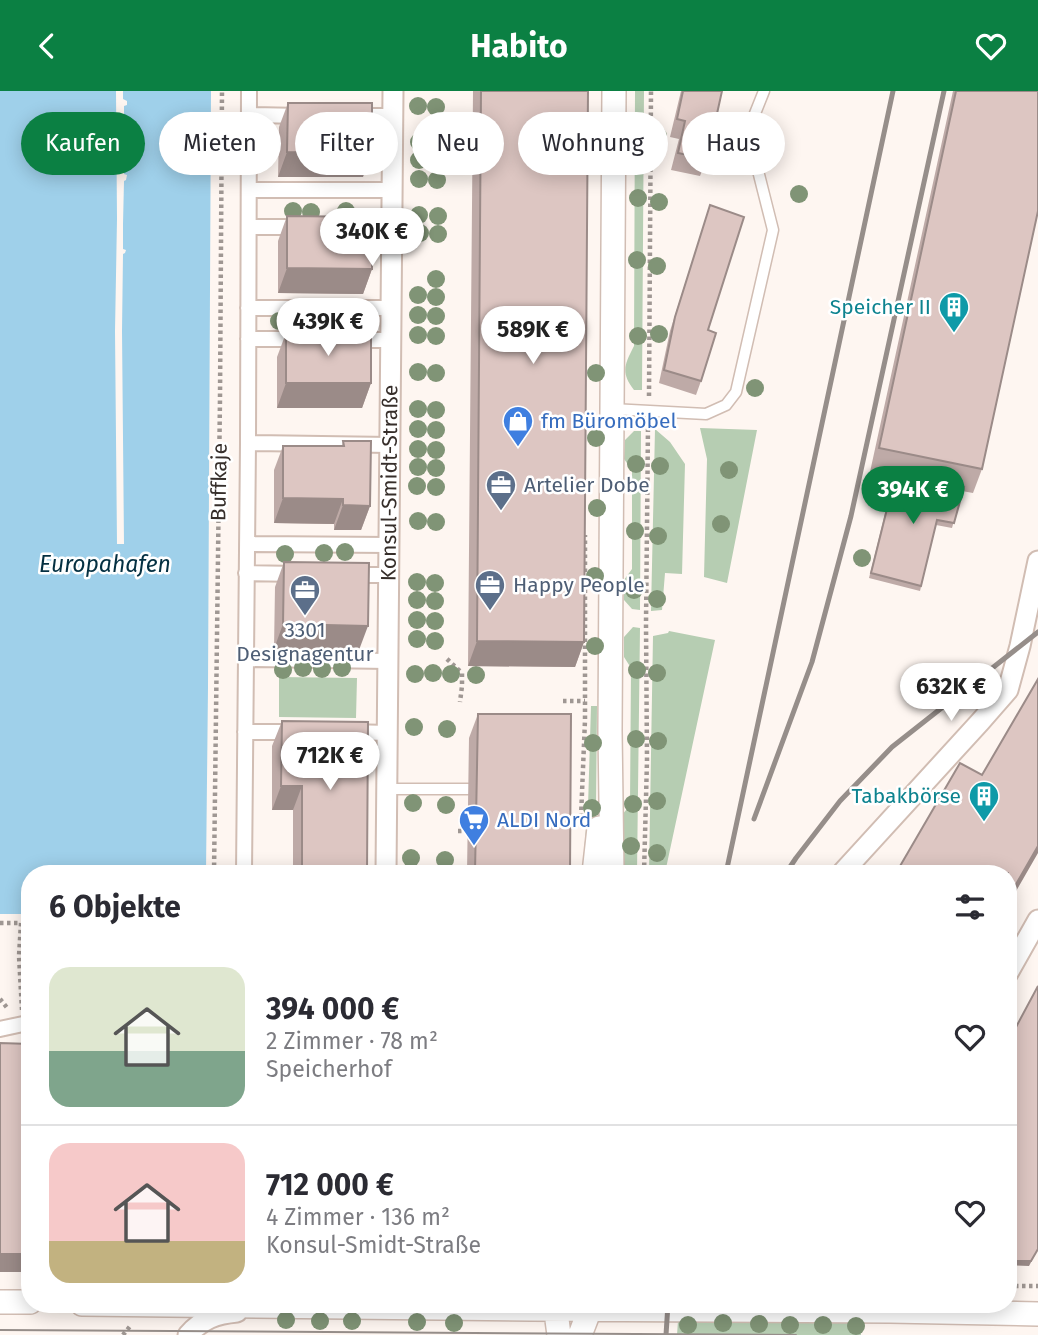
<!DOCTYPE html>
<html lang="de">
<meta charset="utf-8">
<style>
body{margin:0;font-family:"Fira Sans",sans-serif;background:#f2f2f3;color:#2b2b33;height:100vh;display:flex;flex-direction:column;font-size:26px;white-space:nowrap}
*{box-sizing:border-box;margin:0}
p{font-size:23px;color:#7c7c81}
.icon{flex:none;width:38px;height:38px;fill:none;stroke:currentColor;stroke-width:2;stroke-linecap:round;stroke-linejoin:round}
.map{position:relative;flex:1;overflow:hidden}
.panel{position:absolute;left:21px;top:774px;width:996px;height:448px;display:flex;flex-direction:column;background:#fff;border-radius:28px;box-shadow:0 4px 18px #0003}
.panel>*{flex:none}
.top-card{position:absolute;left:21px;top:21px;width:998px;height:63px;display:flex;gap:14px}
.price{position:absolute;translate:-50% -60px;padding:0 16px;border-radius:24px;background:#fff;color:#222;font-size:23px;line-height:46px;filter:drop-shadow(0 2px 4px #0008)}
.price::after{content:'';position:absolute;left:50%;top:42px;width:21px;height:16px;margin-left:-10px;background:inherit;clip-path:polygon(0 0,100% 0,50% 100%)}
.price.selected{background:#0b8043;color:#fff}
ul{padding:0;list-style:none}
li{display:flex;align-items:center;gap:21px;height:175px;padding:0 28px}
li+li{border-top:2px solid #e1e1e2}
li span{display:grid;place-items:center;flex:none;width:196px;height:140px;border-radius:21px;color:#555}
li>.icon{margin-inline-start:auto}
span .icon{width:84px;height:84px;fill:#fffc;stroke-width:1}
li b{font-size:30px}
h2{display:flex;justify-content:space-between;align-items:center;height:84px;padding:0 28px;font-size:30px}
.pill{padding:0 24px;border-radius:32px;background:#fff;box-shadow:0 4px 18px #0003;font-size:24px;line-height:63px}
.pill.selected{background:#0b8043;color:#fff}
header{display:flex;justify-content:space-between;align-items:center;height:91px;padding:0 28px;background:#0b8043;color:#fff;font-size:32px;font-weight:700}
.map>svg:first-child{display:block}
</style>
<header><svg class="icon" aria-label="back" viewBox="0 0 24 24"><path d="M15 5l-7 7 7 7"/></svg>Habito<svg class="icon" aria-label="heart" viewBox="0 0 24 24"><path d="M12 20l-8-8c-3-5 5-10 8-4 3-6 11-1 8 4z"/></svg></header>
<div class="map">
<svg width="1038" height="1244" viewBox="0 0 1038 1244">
<rect width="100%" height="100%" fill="#fef6f1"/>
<path fill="#b6cdb2" d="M635,0H644L642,299H634C620,281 625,273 634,255Z
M700,337L757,339L727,492L704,486L707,368Z
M655,338L670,351L685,373L682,483L665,482L662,519L651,520Z
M634,340H641L640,519L632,518L624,509V489L632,478V379L624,368L625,349Z
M633,536L640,537L637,782H622V724L630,714L631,577L624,566V546Z
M669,540L715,549L665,782H649L653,545L668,542Z
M279,586L357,587L356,627L279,626Z
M591,615H597L596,716L590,782H582L588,716Z
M678,1230H861V1244H677Z"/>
<path fill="#9fd0ea" d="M0,0H211L208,596L206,782H30V823H0Z"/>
<path fill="#fef6f1" d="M116,0H123V8L127,10V14L124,15V83L127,84L126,89L124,90L123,133V158L126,159L125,162L123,163L122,240L124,453H117L115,240L117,128Z"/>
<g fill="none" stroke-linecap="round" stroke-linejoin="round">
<g stroke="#d1bdb3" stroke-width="13">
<path id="service" d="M612,318L706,323L726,314L736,301L773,139L748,40L764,0
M387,698H468"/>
</g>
<g stroke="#d1bdb3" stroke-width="18">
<path id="pedestrian" d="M249,24L301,25
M353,25H393
M249,99H392
M249,136H300
M355,137H392
M248,217H392
M248,248H302
M354,249H391
M248,352L390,354
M247,453L389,454
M246,482L298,483
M349,484H389
M246,568L388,570
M245,641H295
M350,641L388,642
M244,782L248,352L249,0
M0,938L23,933L30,934"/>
</g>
<g stroke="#d1bdb3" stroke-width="23">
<g id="minor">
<path id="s1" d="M386,782L393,0"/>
<path d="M842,782L980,631L1008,599L1020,555L1038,470"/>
<path d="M1008,882L1038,829"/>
<path d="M188,1244C202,1228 216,1223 237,1221"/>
</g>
</g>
<g stroke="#d1bdb3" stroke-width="26">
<path id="tertiary" d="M594,782L599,737
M612,782L610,640L614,0
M0,1211H30
M82,1213L531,1218L890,1220L1038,1223
M555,1213L559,1244
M580,1244L590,1218V1213"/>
</g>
<path stroke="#9f9793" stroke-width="4.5" stroke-dasharray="3.5 3.5" stroke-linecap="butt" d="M649,305L651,0
M447,568L462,582V595L460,611
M563,610H585
M581,726L585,629V444
M458,740H467
M214,782L220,307L222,0
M644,782L647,669L646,533L648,335
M0,832H30
M21,832L19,865L22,919
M0,908L8,918
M1008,1195H1038
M123,1244L131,1234"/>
<use href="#service" stroke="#fff" stroke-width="10"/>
<use href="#pedestrian" stroke="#fff" stroke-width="14"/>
<use href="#minor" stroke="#fff" stroke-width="19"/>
<use href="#tertiary" stroke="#fff" stroke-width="23"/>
<path stroke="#968e8a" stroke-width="2" d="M0,1239L796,1244"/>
<path stroke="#968e8a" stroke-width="5" d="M754,728L812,571L851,425L944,0
M726,782L893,0
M786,782L796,767L840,710L892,656L1038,541
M666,1244L668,1213"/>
</g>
<g fill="#809476">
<circle cx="418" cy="15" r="9"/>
<circle cx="436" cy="16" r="9"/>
<circle cx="658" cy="45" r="9"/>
<circle cx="638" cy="48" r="9"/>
<circle cx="419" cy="51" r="9"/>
<circle cx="437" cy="52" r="9"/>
<circle cx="598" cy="68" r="9"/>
<circle cx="419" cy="69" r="9"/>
<circle cx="437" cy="70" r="9"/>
<circle cx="419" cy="88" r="9"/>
<circle cx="437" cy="89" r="9"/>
<circle cx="799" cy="103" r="9"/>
<circle cx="638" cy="107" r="9"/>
<circle cx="659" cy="111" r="9"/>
<circle cx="293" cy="120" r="9"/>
<circle cx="346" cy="120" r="9"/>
<circle cx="311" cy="121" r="9"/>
<circle cx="419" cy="124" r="9"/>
<circle cx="438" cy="125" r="9"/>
<circle cx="420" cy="142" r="9"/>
<circle cx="438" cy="143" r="9"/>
<circle cx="637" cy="169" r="9"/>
<circle cx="657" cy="175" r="9"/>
<circle cx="436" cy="188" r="9"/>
<circle cx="418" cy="204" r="9"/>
<circle cx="436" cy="206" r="9"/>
<circle cx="418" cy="224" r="9"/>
<circle cx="436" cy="225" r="9"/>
<circle cx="279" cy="230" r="9"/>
<circle cx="300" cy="232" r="9"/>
<circle cx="318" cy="233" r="9"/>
<circle cx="337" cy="234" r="9"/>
<circle cx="659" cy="243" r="9"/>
<circle cx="418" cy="244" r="9"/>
<circle cx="436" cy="245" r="9"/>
<circle cx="638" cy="245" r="9"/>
<circle cx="418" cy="281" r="9"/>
<circle cx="436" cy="282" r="9"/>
<circle cx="596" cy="282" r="9"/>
<circle cx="755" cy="297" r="9"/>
<circle cx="418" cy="318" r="9"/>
<circle cx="436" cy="319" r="9"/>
<circle cx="418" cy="338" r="9"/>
<circle cx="436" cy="339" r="9"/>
<circle cx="596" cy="347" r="9"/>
<circle cx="418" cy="358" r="9"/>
<circle cx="436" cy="359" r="9"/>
<circle cx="636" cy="373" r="9"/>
<circle cx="660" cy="375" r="9"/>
<circle cx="418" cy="376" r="9"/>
<circle cx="436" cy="377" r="9"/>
<circle cx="729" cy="379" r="9"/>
<circle cx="417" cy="395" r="9"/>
<circle cx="436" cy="396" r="9"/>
<circle cx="876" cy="404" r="9"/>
<circle cx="597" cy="417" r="9"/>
<circle cx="418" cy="430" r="9"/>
<circle cx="436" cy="431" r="9"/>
<circle cx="721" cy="433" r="9"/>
<circle cx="635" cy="440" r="9"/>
<circle cx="658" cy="445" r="9"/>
<circle cx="345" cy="461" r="9"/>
<circle cx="324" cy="462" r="9"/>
<circle cx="285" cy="463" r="9"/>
<circle cx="862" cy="467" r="9"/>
<circle cx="595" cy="485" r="9"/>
<circle cx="417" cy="491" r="9"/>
<circle cx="435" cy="492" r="9"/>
<circle cx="634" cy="499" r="9"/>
<circle cx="657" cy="508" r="9"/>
<circle cx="417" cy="509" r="9"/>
<circle cx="435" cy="510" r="9"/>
<circle cx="417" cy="529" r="9"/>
<circle cx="435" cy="530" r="9"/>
<circle cx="417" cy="548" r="9"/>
<circle cx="435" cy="550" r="9"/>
<circle cx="595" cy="555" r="9"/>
<circle cx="303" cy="577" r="9"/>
<circle cx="342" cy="577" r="9"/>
<circle cx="322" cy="578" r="9"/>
<circle cx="283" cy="579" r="9"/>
<circle cx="637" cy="579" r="9"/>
<circle cx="433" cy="582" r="9"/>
<circle cx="657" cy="582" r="9"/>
<circle cx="415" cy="583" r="9"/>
<circle cx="451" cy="583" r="9"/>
<circle cx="476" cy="584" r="9"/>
<circle cx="414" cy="636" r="9"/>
<circle cx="447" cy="638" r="9"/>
<circle cx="636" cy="648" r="9"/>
<circle cx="658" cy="650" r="9"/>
<circle cx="593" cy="652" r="9"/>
<circle cx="657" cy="710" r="9"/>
<circle cx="413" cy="712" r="9"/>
<circle cx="633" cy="713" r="9"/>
<circle cx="446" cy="714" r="9"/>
<circle cx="592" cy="717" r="9"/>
<circle cx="631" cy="755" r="9"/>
<circle cx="657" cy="762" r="9"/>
<circle cx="411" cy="767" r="9"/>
<circle cx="445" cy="769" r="9"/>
<circle cx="286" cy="1229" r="9"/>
<circle cx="320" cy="1230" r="9"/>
<circle cx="352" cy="1230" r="9"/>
<circle cx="417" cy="1231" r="9"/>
<circle cx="454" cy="1232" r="9"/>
<circle cx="723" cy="1232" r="9"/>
<circle cx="759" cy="1233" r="9"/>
<circle cx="688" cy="1234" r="9"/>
<circle cx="790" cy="1234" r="9"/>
<circle cx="823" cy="1234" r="9"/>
<circle cx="856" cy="1235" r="9"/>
</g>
<path fill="#beaaa7" d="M473,0H588L584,551L575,576L468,575Z
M681,0H722L707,68L700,85L671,79L679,48L670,46Z
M953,0H1038L982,378L973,402L962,400L952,437L936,434L920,500L869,487L894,386L870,381Z
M288,12L363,86H278L279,36Z
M710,114L708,239L701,290L696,304L659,292L670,240Z
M287,125L372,178L363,203L278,202V150Z
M286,242L371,292L362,317H277V266Z
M343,350L370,415L361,439H334V433L274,432V379L283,355H342Z
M284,471L359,559L274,558L275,496Z
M478,623L570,782H467L469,647Z
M282,630L367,782H293V719H272V655Z"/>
<path fill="#9b8b88" d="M287,61L372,62L363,86H278Z
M287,177L372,178L363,203L278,202Z
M286,292H371L362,317H277Z
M283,407L343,408L334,433L274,432Z
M343,414L370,415L361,439H334Z
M283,533L368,535L359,559L274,558Z
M477,550L584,551L575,576L468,575Z
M281,695H302L293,719H272Z
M1038,755V762L1008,814V807Z
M1038,1158L1029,1175L1008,1174V1170Z
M0,1163H30V1181H0Z"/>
<path fill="#ddc6c2" stroke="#9b8b88" stroke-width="2" d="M481,0H588L584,551L477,550Z
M683,0H722L707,68L678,62L685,30L677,28Z
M956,0H1038V120L982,378L879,357Z
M288,12H372V62L287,61Z
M710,114L744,126L708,239L716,242L701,290L664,279L675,226Z
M287,125L372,126V178L287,177Z
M286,242H371V292H286Z
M343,350H371L370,415L343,414V408L283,407V355H344Z
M896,382L964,396L954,432L937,429L921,495L871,482Z
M284,471L369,472L368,535L283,533Z
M1038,588V755L1008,807V782H896L960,672L982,684Z
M478,623H571L570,782H475Z
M282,630L368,631L367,782H302V695H281Z
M1038,895V1158L1031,1170H1008V951Z
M0,952L30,953V1163H0Z"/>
<defs>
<g id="building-pin" transform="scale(1.575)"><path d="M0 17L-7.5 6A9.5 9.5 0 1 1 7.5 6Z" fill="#0f9aa8" stroke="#fff"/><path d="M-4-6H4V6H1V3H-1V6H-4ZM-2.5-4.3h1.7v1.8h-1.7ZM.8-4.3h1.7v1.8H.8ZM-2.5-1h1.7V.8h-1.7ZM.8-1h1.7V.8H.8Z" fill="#fff"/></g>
<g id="shop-pin" transform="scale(1.575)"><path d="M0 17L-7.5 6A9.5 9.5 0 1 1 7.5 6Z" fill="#3f7fe0" stroke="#fff"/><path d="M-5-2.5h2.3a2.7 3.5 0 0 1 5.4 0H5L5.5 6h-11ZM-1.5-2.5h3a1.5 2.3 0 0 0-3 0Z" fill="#fff"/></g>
<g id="office-pin" transform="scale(1.575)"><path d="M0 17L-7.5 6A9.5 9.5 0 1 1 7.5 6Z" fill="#5c6f8a" stroke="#fff"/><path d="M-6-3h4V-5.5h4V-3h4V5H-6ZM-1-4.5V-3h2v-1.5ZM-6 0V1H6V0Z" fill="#fff"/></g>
<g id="supermarket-pin" transform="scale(1.575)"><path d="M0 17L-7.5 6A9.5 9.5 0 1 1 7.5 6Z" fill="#3f7fe0" stroke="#fff"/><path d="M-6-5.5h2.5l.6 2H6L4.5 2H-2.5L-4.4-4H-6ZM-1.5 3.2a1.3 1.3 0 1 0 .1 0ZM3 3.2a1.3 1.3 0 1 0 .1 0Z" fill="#fff"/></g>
</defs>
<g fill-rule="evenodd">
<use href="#building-pin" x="954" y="216"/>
<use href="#shop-pin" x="518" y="330"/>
<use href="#office-pin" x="501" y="394"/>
<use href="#office-pin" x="490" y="494"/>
<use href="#office-pin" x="305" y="499"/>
<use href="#building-pin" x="984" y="705"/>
<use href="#supermarket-pin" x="474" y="729"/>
</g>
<g text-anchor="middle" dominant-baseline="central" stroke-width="5" stroke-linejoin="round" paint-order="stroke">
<g font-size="21" fill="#0d838f" stroke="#fff" text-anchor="end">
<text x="931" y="216">Speicher II</text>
<text x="961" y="705">Tabakbörse</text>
</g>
<g font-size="21" fill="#366cbe" stroke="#fff" text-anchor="start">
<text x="541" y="330">fm Büromöbel</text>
<text x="497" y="729">ALDI Nord</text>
</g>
<g font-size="21" fill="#362e2a" stroke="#fff">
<text transform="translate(219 391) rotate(-89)">Buffkaje</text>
<text stroke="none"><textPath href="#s1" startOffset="390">Konsul-Smidt-Straße</textPath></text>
</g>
<g font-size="21" fill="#4e5e75" stroke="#fff" text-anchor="start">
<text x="524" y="394">Artelier Dobe</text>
<text x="513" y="494">Happy People</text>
<text x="305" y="539" text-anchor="middle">3301<tspan x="305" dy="24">Designagentur</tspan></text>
</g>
<g font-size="23" font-style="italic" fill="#043042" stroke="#fff">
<text x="105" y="473">Europahafen</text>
</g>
</g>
</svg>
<b class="price" style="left:372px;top:177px">340K €</b>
<b class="price" style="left:328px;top:267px">439K €</b>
<b class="price" style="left:533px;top:275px">589K €</b>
<b class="price selected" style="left:913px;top:435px">394K €</b>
<b class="price" style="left:951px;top:632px">632K €</b>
<b class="price" style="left:330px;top:701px">712K €</b>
<div class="top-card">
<a class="pill selected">Kaufen</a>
<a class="pill">Mieten</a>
<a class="pill">Filter</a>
<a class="pill">Neu</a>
<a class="pill">Wohnung</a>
<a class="pill">Haus</a>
</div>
<section class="panel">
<h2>6 Objekte<svg class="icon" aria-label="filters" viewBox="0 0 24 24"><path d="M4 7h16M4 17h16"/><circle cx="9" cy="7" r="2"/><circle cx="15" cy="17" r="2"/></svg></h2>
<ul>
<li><span style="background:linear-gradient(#dfe7d0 60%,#7fa58c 0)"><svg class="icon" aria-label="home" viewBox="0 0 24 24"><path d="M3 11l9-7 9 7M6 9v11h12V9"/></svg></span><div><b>394 000 €</b><p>2 Zimmer · 78 m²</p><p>Speicherhof</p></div><svg class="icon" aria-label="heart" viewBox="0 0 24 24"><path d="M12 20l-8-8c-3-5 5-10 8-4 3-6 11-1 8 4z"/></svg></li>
<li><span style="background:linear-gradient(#f6c9c9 70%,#c2b280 0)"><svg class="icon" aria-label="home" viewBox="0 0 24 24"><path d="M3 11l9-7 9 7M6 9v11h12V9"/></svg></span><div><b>712 000 €</b><p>4 Zimmer · 136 m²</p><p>Konsul-Smidt-Straße</p></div><svg class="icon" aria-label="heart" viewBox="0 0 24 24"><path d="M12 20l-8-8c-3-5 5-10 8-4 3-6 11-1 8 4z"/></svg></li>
</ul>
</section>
</div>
